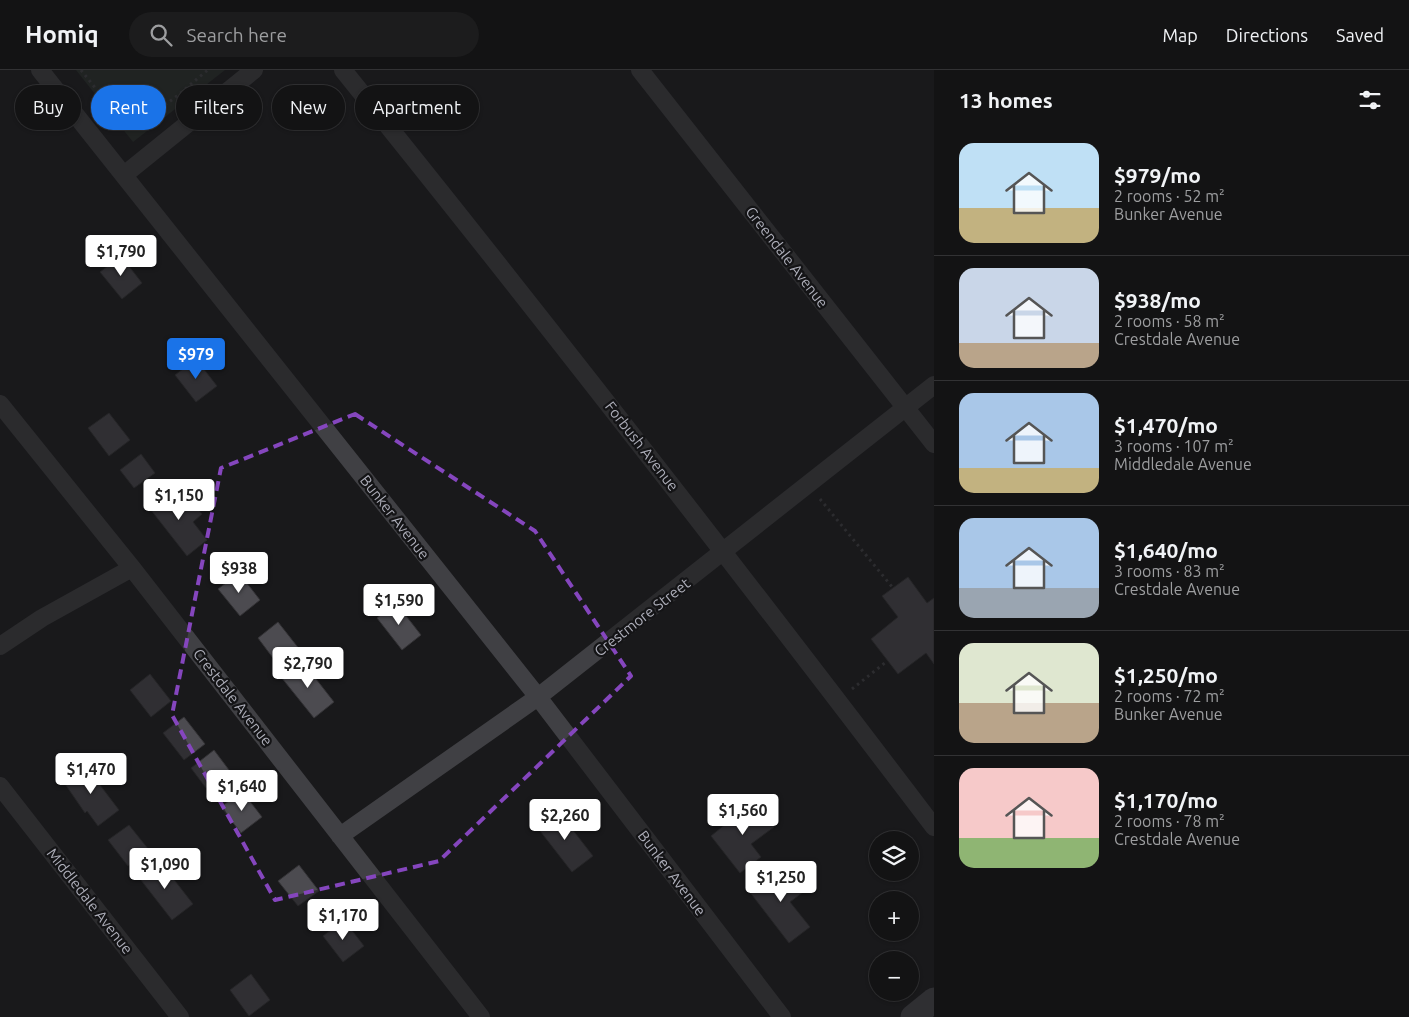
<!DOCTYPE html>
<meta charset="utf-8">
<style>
body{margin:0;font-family:Ubuntu,sans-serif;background:#1c1c1d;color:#f1f3f6;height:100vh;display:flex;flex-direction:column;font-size:19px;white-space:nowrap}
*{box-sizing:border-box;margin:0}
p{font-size:16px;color:#9d9ea0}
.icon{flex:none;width:28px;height:28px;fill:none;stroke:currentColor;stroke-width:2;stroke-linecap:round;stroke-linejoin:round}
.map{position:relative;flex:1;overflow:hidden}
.details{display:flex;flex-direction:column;background:#131314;width:475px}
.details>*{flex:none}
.top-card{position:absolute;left:15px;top:15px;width:475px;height:45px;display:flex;gap:10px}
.buttons{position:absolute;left:869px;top:761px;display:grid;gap:10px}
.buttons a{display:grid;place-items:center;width:50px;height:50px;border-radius:50%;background:#131314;box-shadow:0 1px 4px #0004,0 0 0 1px #323234;font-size:25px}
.price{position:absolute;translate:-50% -42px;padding:0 11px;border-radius:5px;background:#fff;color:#222;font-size:16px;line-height:32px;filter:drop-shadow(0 1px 2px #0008)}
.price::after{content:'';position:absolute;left:50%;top:30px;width:15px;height:11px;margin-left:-8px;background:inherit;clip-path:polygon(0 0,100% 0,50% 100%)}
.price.current{background:#1a73e8;color:#fff}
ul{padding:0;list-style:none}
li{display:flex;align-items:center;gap:15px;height:125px;padding:0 25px}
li+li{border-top:1px solid #323234}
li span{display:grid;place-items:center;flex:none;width:140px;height:100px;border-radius:15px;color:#555}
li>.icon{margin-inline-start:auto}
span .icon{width:60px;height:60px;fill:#fffc;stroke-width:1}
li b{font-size:21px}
h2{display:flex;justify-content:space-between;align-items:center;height:60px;padding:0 25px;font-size:21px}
.tag{padding:0 18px;border-radius:22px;background:#131314;box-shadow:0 1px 4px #0004,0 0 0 1px #323234;font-size:18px;line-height:45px}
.tag.current{background:#1a73e8;color:#fff}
header{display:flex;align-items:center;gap:30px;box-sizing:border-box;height:70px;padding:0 25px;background:#131314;border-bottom:1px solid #323234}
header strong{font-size:24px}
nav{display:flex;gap:28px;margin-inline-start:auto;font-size:18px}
.search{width:350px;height:45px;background:#1c1c1d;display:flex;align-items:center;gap:12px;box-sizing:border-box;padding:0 18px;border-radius:28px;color:#9d9ea0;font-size:19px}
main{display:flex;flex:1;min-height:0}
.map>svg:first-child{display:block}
</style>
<header>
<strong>Homiq</strong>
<div class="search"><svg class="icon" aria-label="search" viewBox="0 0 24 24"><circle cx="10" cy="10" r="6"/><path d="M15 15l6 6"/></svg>Search here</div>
<nav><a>Map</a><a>Directions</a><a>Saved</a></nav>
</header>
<main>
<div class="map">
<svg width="934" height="947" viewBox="0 0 934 947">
<rect width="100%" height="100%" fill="#19191b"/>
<path fill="#282f2b" d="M76,0H225L133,72Z"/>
<path fill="#4c4b50" stroke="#343336" d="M121,186L142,213L122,229L100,202Z
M196,289L217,316L196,332L175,305Z
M109,343L130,370L109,386L88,358Z
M141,384L155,403L134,418L120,400Z
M167,419L178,433L187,426L202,444L193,452L207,470L187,486L147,435Z
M239,503L260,530L240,546L218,519Z
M908,507L927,533L934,528V594L926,583L898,604L871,569L898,547L882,526Z
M396,533L421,565L402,580L377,548Z
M278,552L300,580L279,596L258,568Z
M302,591L334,632L314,648L281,607Z
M150,604L171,631L151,647L130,620Z
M184,647L205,674L184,690L163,663Z
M214,680L229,700L206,718L191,698Z
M84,694L119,740L98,756L87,741L85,743L63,711Z
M242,721L262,747L241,763L221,737Z
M754,731L774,757L751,774L761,787L740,803L711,766Z
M558,741L593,786L572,802L537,757Z
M129,755L149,780L128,796L108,770Z
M158,789L193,834L172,850L137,805Z
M299,795L319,821L298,836L278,811Z
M782,795L803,822L790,832L810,857L789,873L749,821Z
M344,850L364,876L343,892L323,866Z
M251,904L270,930L249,946L230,920Z"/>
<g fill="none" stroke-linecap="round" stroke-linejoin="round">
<path stroke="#434348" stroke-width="3" stroke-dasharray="2.5 4" stroke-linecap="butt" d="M81,0L120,49C154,53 183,19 208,0
M820,429L893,518
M852,619L886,592"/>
<path stroke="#404044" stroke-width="18" d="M40,0L538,627L782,947
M343,0C544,249 740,502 934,757
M640,0L934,374
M124,105L254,0
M0,334L132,498L481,947
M0,576L42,548L132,498
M0,716L180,947
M340,766L538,627L934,315"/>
<path stroke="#49494f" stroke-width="25" d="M913,947L934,930"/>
</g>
<path d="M0 0H934V947H0ZM355,344L535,461L631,606L439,791L275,830L172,645L221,398Z" fill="#19191b" fill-opacity=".55" fill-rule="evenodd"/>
<path fill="none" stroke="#8546be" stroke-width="4" stroke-dasharray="10 6" stroke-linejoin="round" d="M355,344L535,461L631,606L439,791L275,830L172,645L221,398Z"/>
<g text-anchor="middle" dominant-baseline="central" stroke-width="4.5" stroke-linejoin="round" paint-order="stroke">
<g font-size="15" fill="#adaeb9" stroke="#141416">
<text transform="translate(787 187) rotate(52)">Greendale Avenue</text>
<text transform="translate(642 376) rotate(52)">Forbush Avenue</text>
<text transform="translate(395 447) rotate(52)">Bunker Avenue</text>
<text transform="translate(642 547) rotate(-38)">Crestmore Street</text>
<text transform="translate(233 627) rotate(52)">Crestdale Avenue</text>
<text transform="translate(672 803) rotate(53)">Bunker Avenue</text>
<text transform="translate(90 831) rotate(52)">Middledale Avenue</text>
</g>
</g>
</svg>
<div class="buttons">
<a><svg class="icon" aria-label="layers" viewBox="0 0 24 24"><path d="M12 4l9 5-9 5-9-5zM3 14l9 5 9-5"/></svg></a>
<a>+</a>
<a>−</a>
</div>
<b class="price" style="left:121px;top:207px">$1,790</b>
<b class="price current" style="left:196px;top:310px">$979</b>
<b class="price" style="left:179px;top:451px">$1,150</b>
<b class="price" style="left:239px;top:524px">$938</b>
<b class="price" style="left:399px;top:556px">$1,590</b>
<b class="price" style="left:308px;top:619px">$2,790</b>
<b class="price" style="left:91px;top:725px">$1,470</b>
<b class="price" style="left:242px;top:742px">$1,640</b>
<b class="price" style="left:743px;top:766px">$1,560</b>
<b class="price" style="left:565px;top:771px">$2,260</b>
<b class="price" style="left:165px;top:820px">$1,090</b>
<b class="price" style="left:781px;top:833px">$1,250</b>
<b class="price" style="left:343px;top:871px">$1,170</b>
<div class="top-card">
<a class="tag">Buy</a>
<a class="tag current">Rent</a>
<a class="tag">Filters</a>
<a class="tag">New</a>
<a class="tag">Apartment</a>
</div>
</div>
<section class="details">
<h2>13 homes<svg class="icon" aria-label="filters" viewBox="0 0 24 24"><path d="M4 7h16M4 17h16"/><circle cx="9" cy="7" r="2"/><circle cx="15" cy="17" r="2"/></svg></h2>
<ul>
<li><span style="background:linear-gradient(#bfe0f5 65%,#c2b280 0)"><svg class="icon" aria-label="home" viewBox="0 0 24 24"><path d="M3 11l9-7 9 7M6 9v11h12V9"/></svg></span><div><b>$979/mo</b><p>2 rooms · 52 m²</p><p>Bunker Avenue</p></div></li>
<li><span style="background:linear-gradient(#c9d6e8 75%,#b9a48a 0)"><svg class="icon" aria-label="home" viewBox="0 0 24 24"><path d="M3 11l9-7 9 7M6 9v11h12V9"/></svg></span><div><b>$938/mo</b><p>2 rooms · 58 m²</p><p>Crestdale Avenue</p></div></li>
<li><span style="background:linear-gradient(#a9c7e8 75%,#c2b280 0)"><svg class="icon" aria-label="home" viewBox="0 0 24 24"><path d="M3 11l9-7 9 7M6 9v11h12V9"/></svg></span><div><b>$1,470/mo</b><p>3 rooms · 107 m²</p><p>Middledale Avenue</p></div></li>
<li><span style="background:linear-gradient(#a9c7e8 70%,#9aa5b1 0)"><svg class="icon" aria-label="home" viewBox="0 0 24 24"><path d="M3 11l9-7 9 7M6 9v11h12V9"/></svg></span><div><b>$1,640/mo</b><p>3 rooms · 83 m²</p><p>Crestdale Avenue</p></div></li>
<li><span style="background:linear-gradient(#dfe7d0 60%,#b9a48a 0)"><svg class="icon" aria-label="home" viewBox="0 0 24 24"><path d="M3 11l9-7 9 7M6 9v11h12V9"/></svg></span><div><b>$1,250/mo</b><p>2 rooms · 72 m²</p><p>Bunker Avenue</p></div></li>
<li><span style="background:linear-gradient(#f6c9c9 70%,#8fb573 0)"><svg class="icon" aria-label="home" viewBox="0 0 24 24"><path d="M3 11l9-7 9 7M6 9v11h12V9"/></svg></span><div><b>$1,170/mo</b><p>2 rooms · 78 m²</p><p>Crestdale Avenue</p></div></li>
</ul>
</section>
</main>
